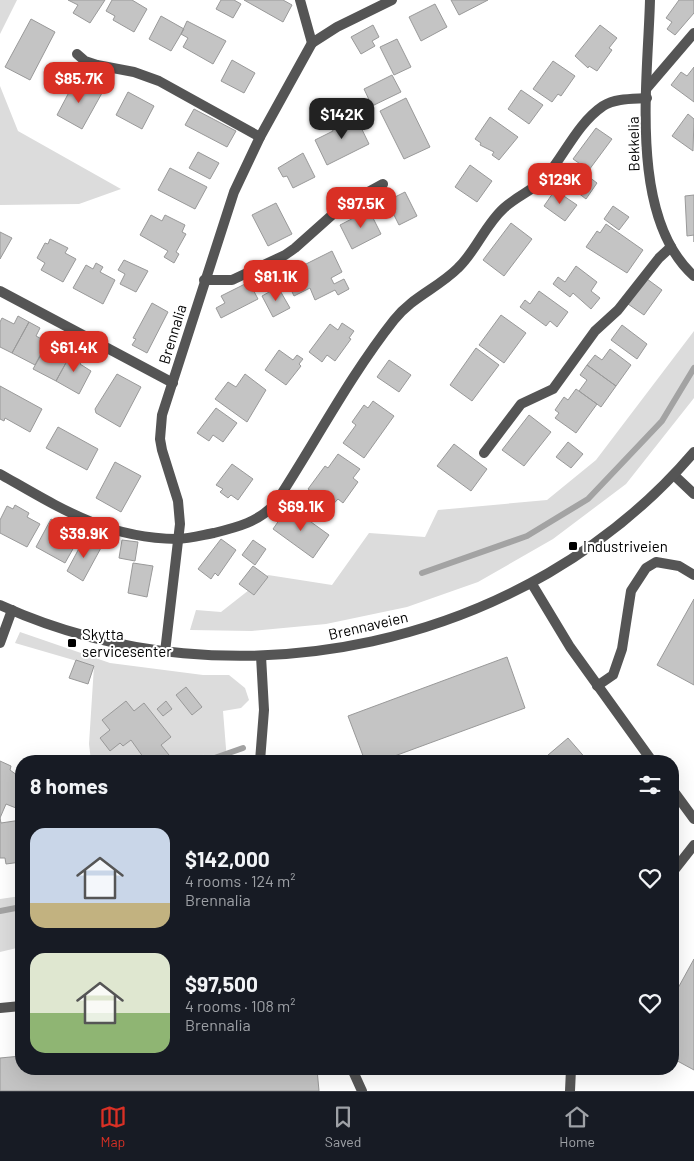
<!DOCTYPE html>
<meta charset="utf-8">
<style>
body{margin:0;font-family:Barlow,sans-serif;background:#242831;color:#f1f3f6;height:100vh;display:flex;flex-direction:column;font-size:19px;white-space:nowrap}
*{box-sizing:border-box;margin:0}
p{font-size:16px;color:#9ea1a6}
.icon{flex:none;width:28px;height:28px;fill:none;stroke:currentColor;stroke-width:2;stroke-linecap:round;stroke-linejoin:round}
.map{position:relative;flex:1;overflow:hidden}
.details{position:absolute;left:15px;top:755px;width:664px;height:320px;display:flex;flex-direction:column;background:#171b24;border-radius:20px;box-shadow:0 5px 20px #0002}
.details>*{flex:none}
.price{position:absolute;translate:-50% -42px;padding:0 11px;border-radius:10px;background:#d93025;color:#fff;font-size:16px;line-height:32px;filter:drop-shadow(0 1px 2px #0008)}
.price::after{content:'';position:absolute;left:50%;top:30px;width:15px;height:11px;margin-left:-8px;background:inherit;clip-path:polygon(0 0,100% 0,50% 100%)}
.price.active{background:#222;color:#fff}
ul{padding:0;list-style:none}
li{display:flex;align-items:center;gap:15px;height:125px;padding:0 15px}
li span{display:grid;place-items:center;flex:none;width:140px;height:100px;border-radius:15px;color:#555}
li>.icon{margin-inline-start:auto}
span .icon{width:60px;height:60px;fill:#fffc;stroke-width:1}
li b{font-size:21px}
h2{display:flex;justify-content:space-between;align-items:center;height:60px;padding:0 15px;font-size:21px}
.dock{display:flex;justify-content:space-around;align-items:center;height:70px;border-top:1px solid #363941;background:#171b24;font-size:14px;color:#9ea1a6}
.dock a{display:grid;justify-items:center;gap:2px}
.dock .active{color:#d93025}
.map>svg:first-child{display:block}
</style>
<div class="map">
<svg width="694" height="1091" viewBox="0 0 694 1091">
<rect width="100%" height="100%" fill="#fff"/>
<path fill="#dcdcdc" d="M0,0H17L0,34Z
M0,86L18,131L121,189L79,204L0,205Z
M694,331V398L626,484L553,539L478,582L407,607L326,624L252,631L190,630L196,610L221,612L268,575L332,585L369,533L425,537L438,510L547,500L596,460Z
M20,632L110,663L203,675H229L245,688L249,700L241,708L223,711L227,761H196L204,754L194,761H91L89,744L94,666L15,643Z
M21,896V947L0,952V899Z"/>
<g fill="none" stroke-linecap="round" stroke-linejoin="round">
<path stroke="#a3a3a3" stroke-width="6" d="M422,573L527,536L588,499L662,421L694,368
M206,761L243,748
M0,911L21,907"/>
</g>
<path fill="#c4c4c4" stroke="#999" d="M68,0H105L90,23L73,13L78,5Z
M112,0H132L147,9L134,32L113,20L115,16L106,11Z
M221,0H234L241,4L233,18L216,9Z
M244,0H283L292,5L283,22Z
M451,0H488L459,15Z
M679,0H694V13L675,35L667,29L672,22L666,18Z
M435,4L447,27L421,41L409,17Z
M161,16L184,29L171,51L149,39Z
M31,19L55,32L30,80L5,67Z
M187,21L226,41L213,64L183,47L188,38L181,34Z
M373,25L379,37L372,41L375,46L361,54L351,37Z
M600,25L617,38L609,48L612,50L597,71L589,66L588,68L575,56Z
M397,39L411,67L394,75L380,47Z
M232,60L255,73L244,93L221,81Z
M553,61L575,76L561,96L558,94L552,102L533,89Z
M694,67V102L671,85L681,72L687,76Z
M392,75L401,92L372,106L364,89Z
M76,79L102,93L82,129L57,115Z
M521,90L543,105L529,124L508,109Z
M128,92L154,106L142,129L116,115Z
M406,98L430,147L404,159L380,111Z
M194,109L236,131L227,147L185,125Z
M354,113L369,144L327,165L315,140L333,131L332,128L347,120L345,117Z
M688,114L694,119L693,151L672,136Z
M490,117L518,137L499,160L492,155L494,152L480,145L481,143L475,139Z
M596,128L612,139L589,170L573,159Z
M198,152L219,163L210,179L189,168Z
M303,153L315,177L293,188L287,176L283,177L278,168Z
M470,165L492,181L477,202L455,187Z
M170,168L207,187L195,209L158,190Z
M585,174L597,183L586,199L573,189Z
M555,190L577,205L565,221L544,206Z
M405,192L417,216L399,225L387,201Z
M694,195V242V235L687,236L685,196Z
M276,203L292,234L268,246L252,215Z
M613,206L629,217L619,230L604,219Z
M369,210L381,234L352,249L340,225Z
M151,215L162,221L165,215L185,225L182,232L186,234L176,252L179,254L174,263L164,257L168,251L140,235Z
M511,223L532,239L504,276L483,260Z
M606,224L643,250L627,273L586,247L597,231L600,233Z
M0,232L12,238L0,259Z
M50,239L68,248L65,253L76,259L63,282L41,270L45,263L37,258L45,243L48,244Z
M332,251L342,272L331,278L334,284L344,279L349,289L338,295L335,290L315,300L310,288L294,296L284,275Z
M124,260L148,271L136,292L120,284L125,274L118,270Z
M96,263L103,267L100,272L115,280L103,304L73,288L86,265L93,269Z
M576,266L597,282L591,291L600,298L591,309L573,293L570,297L553,284L558,277L565,282Z
M647,279L662,290L644,315L628,304Z
M249,282L258,299L221,318L216,308L225,303L221,296Z
M278,287L290,308L273,317L262,296Z
M539,291L568,312L557,327L550,321L546,326L520,307L525,300L530,304Z
M152,303L168,312L147,353L132,345L136,339L133,338Z
M501,315L526,333L504,363L479,345Z
M18,316L29,322L12,353L0,347V322L2,318L14,324Z
M29,322L40,328L36,336L47,342L35,365L12,353Z
M342,323L354,331L349,338L351,339L335,361L327,355L322,362L309,352L330,324L338,330Z
M622,325L647,344L637,359L611,340Z
M62,344L73,350L56,381L33,369L46,346L57,352Z
M476,348L499,365L472,401L450,385Z
M610,349L631,365L616,386L587,365L595,355L602,360Z
M73,350L85,356L80,364L91,371L79,394L56,381Z
M279,350L293,360L297,355L303,359L299,364L301,366L286,385L265,370Z
M389,360L411,375L399,392L377,377Z
M587,365L616,386L601,407L579,391L587,380L580,375Z
M117,374L141,387L120,427L96,413L95,409Z
M245,374L266,390L247,422L215,399L228,382L236,387Z
M0,386L42,409L30,432L5,418L4,421L0,419Z
M576,389L597,404L576,433L555,418L559,413L555,410L564,397L568,400Z
M373,401L394,416L364,458L343,443L356,425L352,422L364,405L368,408Z
M216,408L237,423L223,442L213,435L209,441L197,433Z
M529,415L551,432L524,466L502,450Z
M58,427L98,449L87,470L46,448Z
M568,442L583,454L571,468L556,457Z
M454,444L487,469L471,491L437,466Z
M338,454L360,469L353,478L358,482L343,503L338,499L326,512L318,506L323,500L308,489L325,466L328,468Z
M115,462L141,476L121,512L96,498Z
M232,464L253,479L238,500L231,495L228,498L220,492L223,489L216,485Z
M15,505L29,513L27,517L40,524L27,547L0,533V520L7,506L13,509Z
M289,506L329,535L313,558L273,529Z
M51,519L66,527L63,532L78,540L65,563L36,547Z
M85,537L102,546L83,581L67,571Z
M221,539L236,550L218,576L215,573L211,579L198,569Z
M122,540L138,542L135,561L119,558Z
M253,540L266,549L255,565L242,555Z
M133,563L153,566L147,597L128,593Z
M253,566L268,577L254,595L239,584Z
M694,599V685L657,665Z
M507,657L525,708L381,761H365L348,716Z
M76,660L94,666L88,684L69,678Z
M186,687L202,707L192,715L176,695Z
M126,701L134,711L144,703L171,737L161,745L169,755L161,761H146L131,740L123,746L120,743L110,751L100,738L110,730L102,720Z
M166,701L172,709L163,716L157,709Z
M568,738L588,761H541Z
M0,761L11,766L10,770L21,778V810L6,804L0,818L1,823L21,820V862L6,864L5,858H0Z
M694,959V1070L672,1058V999Z
M21,1056V1069H317L319,1091H0V1058Z"/>
<g fill="none" stroke-linecap="round" stroke-linejoin="round">
<path stroke="#555" stroke-width="10" d="M300,0L312,43L337,27L392,0
M77,54L85,61L97,65L134,72L159,81L260,137
M647,88L694,33
M204,280H232L285,255L295,248L341,207L383,184
M0,291L173,383
M484,453L521,404L553,389L595,331L618,310L659,258L671,247
M0,474C60,508 105,538 177,539C189,539 203,535 214,533C238,527 258,522 275,504C315,443 349,377 394,320C412,297 438,288 458,268C476,251 485,225 504,208C517,196 534,190 546,177C565,154 578,123 603,106C616,98 632,99 647,98
M674,475L694,494
M0,643L12,610
M597,686L613,675L622,649L631,591L646,568L656,562L679,566L694,575
M260,761L264,710L261,656
M672,873L694,845
M0,1008L21,1006
M352,1069L362,1091
M570,1091L571,1069"/>
<path stroke="#555" stroke-width="10" d="M650,0C648,80 628,217 694,276
M532,584L570,647L652,761
M0,605C233,711 528,647 694,452
M165,652L180,524L178,501L162,450L160,439L162,415L234,192L260,137L312,43
M672,789L694,819"/>
</g>
<g fill="#000" stroke="#fff" stroke-width="2">
<rect x="568" y="541" width="10" height="10" rx="2.5"/>
<rect x="67" y="638" width="10" height="10" rx="2.5"/>
</g>
<g text-anchor="middle" dominant-baseline="central" stroke-width="4" stroke-linejoin="round" paint-order="stroke">
<g font-size="15" fill="#000" stroke="#fff">
<text transform="translate(633 144) rotate(-91)">Bekkelia</text>
<text transform="translate(172 334) rotate(-73)">Brennalia</text>
<text transform="translate(368 625) rotate(-13)">Brennaveien</text>
</g>
<g font-size="15" fill="#000" stroke="#fff" text-anchor="start">
<text x="583" y="546">Industriveien</text>
<text x="82" y="634">Skytta<tspan x="82" dy="17">servicesenter</tspan></text>
</g>
</g>
</svg>
<b class="price" style="left:79px;top:104px">$85.7K</b>
<b class="price active" style="left:342px;top:140px">$142K</b>
<b class="price" style="left:560px;top:205px">$129K</b>
<b class="price" style="left:361px;top:229px">$97.5K</b>
<b class="price" style="left:276px;top:302px">$81.1K</b>
<b class="price" style="left:74px;top:373px">$61.4K</b>
<b class="price" style="left:301px;top:532px">$69.1K</b>
<b class="price" style="left:84px;top:559px">$39.9K</b>
<section class="details">
<h2>8 homes<svg class="icon" aria-label="filters" viewBox="0 0 24 24"><path d="M4 7h16M4 17h16"/><circle cx="9" cy="7" r="2"/><circle cx="15" cy="17" r="2"/></svg></h2>
<ul>
<li><span style="background:linear-gradient(#c9d6e8 75%,#c2b280 0)"><svg class="icon" aria-label="home" viewBox="0 0 24 24"><path d="M3 11l9-7 9 7M6 9v11h12V9"/></svg></span><div><b>$142,000</b><p>4 rooms · 124 m²</p><p>Brennalia</p></div><svg class="icon" aria-label="heart" viewBox="0 0 24 24"><path d="M12 20l-8-8c-3-5 5-10 8-4 3-6 11-1 8 4z"/></svg></li>
<li><span style="background:linear-gradient(#dfe7d0 60%,#8fb573 0)"><svg class="icon" aria-label="home" viewBox="0 0 24 24"><path d="M3 11l9-7 9 7M6 9v11h12V9"/></svg></span><div><b>$97,500</b><p>4 rooms · 108 m²</p><p>Brennalia</p></div><svg class="icon" aria-label="heart" viewBox="0 0 24 24"><path d="M12 20l-8-8c-3-5 5-10 8-4 3-6 11-1 8 4z"/></svg></li>
</ul>
</section>
</div>
<nav class="dock">
<a class="active"><svg class="icon" aria-label="map" viewBox="0 0 24 24"><path d="M3 6l6-2 6 2 6-2v14l-6 2-6-2-6 2zM9 4v14M15 6v14"/></svg>Map</a>
<a><svg class="icon" aria-label="saved" viewBox="0 0 24 24"><path d="M7 4h10v16l-5-4-5 4z"/></svg>Saved</a>
<a><svg class="icon" aria-label="home" viewBox="0 0 24 24"><path d="M3 11l9-7 9 7M6 9v11h12V9"/></svg>Home</a>
</nav>
